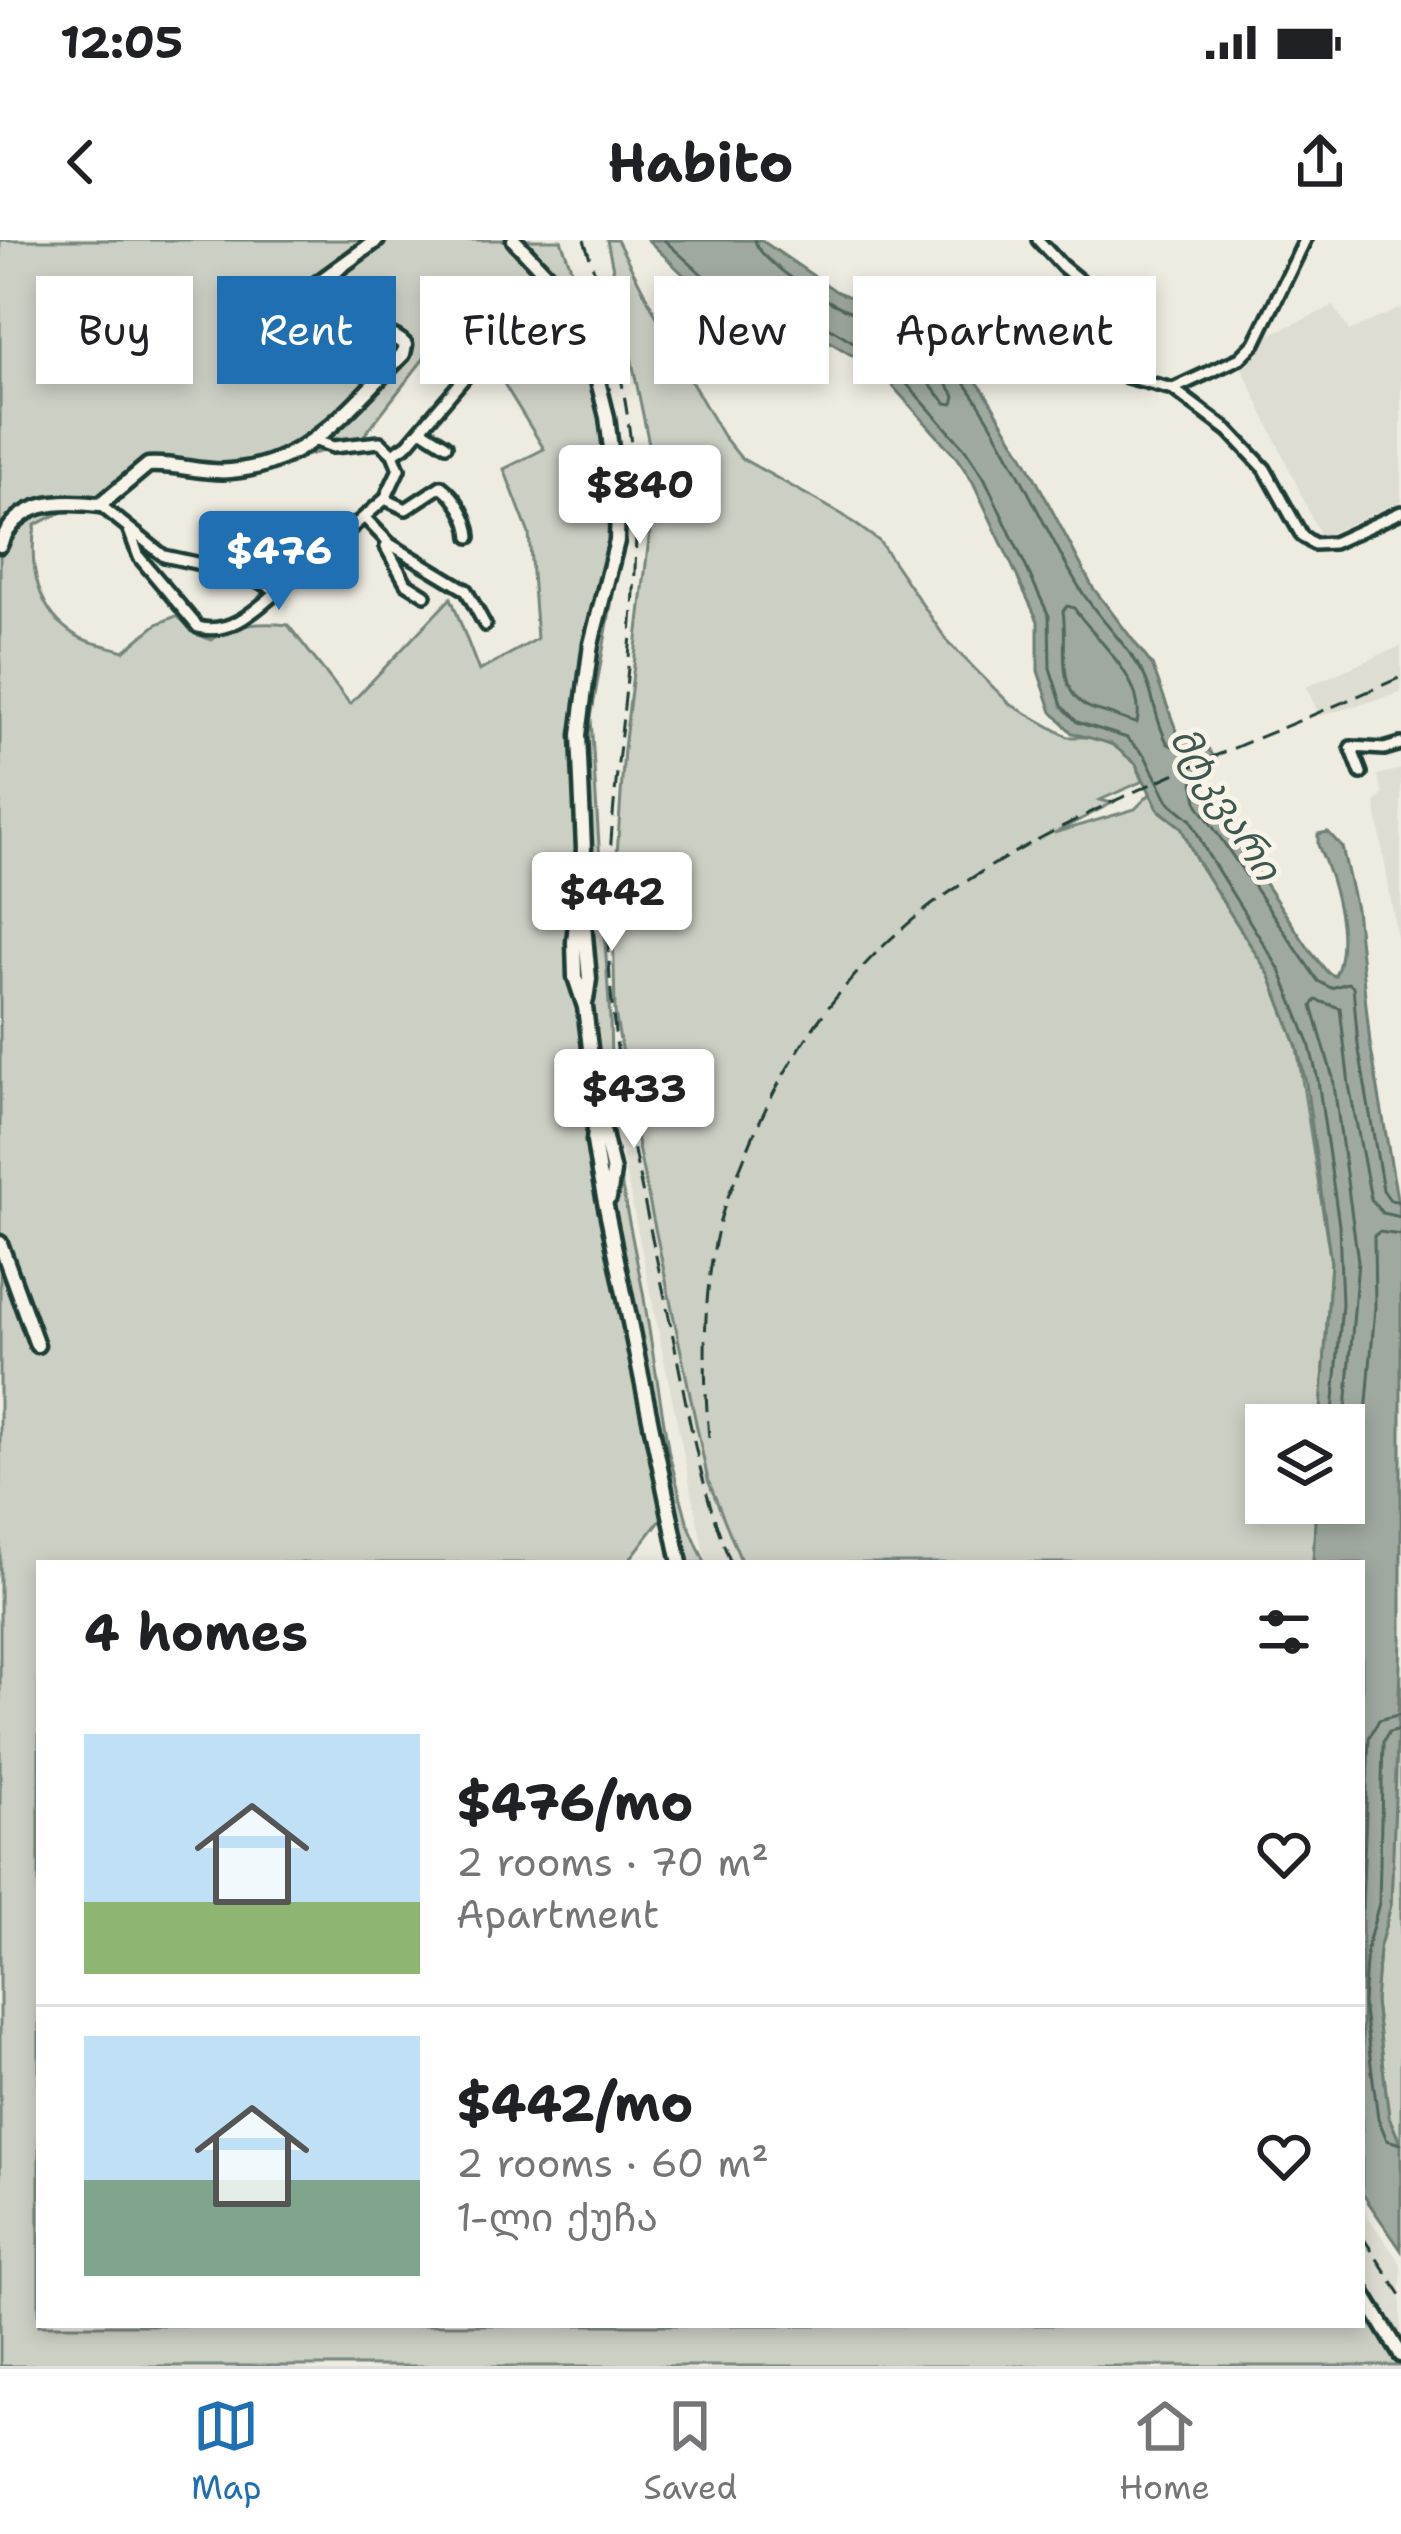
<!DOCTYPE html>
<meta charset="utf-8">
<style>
body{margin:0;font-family:"Shantell Sans","Noto Sans Georgian",sans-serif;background:#f2f2f2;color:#202124;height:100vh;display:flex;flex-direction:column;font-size:45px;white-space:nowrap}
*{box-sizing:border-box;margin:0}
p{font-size:39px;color:#757577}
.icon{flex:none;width:66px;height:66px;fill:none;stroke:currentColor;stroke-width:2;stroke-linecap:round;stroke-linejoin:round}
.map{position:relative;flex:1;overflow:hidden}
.sheet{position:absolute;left:36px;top:1320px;width:1329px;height:768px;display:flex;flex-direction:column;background:#fff;border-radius:0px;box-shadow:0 6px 18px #0003}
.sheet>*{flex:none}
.guide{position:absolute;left:36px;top:36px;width:1329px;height:108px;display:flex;gap:24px}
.fabs{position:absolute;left:1245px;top:1164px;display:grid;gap:24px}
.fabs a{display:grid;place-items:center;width:120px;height:120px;border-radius:0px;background:#fff;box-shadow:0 6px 18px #0003;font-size:60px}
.price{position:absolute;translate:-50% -102px;padding:0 27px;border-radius:12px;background:#fff;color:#222;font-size:39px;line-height:78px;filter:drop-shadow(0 3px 6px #0008)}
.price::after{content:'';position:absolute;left:50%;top:72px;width:36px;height:27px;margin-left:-18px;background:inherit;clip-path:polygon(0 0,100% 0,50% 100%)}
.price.active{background:#1f6fb2;color:#fff}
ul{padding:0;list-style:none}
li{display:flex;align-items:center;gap:36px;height:300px;padding:0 48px}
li+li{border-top:3px solid #e0e0e0}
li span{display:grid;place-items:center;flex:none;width:336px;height:240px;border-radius:0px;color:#555}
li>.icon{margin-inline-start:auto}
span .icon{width:144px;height:144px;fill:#fffc;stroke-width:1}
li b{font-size:51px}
h2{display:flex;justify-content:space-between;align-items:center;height:144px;padding:0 48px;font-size:51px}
.chip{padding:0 42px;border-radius:0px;background:#fff;box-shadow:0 6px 18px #0003;font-size:42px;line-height:108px}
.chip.active{background:#1f6fb2;color:#fff}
.status{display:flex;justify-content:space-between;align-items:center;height:84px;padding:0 60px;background:#fff;direction:ltr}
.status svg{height:33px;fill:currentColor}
header{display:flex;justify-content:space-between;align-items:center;height:156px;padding:0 48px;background:#fff;font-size:54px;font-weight:700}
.tabs{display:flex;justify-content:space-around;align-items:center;height:168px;border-top:3px solid #e0e0e0;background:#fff;font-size:33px;color:#757577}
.tabs a{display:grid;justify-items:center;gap:6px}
.tabs .active{color:#1f6fb2}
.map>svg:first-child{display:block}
</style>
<div class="status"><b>12:05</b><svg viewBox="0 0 49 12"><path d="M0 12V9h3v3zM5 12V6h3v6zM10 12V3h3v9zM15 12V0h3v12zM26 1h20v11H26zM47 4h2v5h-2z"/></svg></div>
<header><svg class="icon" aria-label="back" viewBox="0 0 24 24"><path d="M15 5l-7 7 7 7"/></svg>Habito<svg class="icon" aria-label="share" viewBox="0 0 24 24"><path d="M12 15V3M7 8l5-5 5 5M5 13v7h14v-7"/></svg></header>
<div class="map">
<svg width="1401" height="2126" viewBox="0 0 1401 2126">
<rect width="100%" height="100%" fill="#eeece1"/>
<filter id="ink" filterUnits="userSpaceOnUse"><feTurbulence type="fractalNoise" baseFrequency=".00833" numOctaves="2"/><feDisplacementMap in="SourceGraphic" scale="24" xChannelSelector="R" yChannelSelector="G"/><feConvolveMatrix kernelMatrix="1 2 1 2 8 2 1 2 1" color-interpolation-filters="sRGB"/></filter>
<g filter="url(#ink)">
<path fill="#ddddd2" d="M1334,66L1349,91L1401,68V261L1321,297L1242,128L1264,97Z
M1401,406V453L1320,476L1306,447Z
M1401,529V723L1375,563L1383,554L1377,535Z
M639,912L708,1240L743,1323H706L622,915Z
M1362,1968L1401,2024V2099L1362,2042Z"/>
<path fill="#cccfc4" stroke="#76867c" stroke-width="3" fill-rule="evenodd" d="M0,0H561L588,75L613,177L621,265L613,354L591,478L610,780L613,902L643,1052L669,1214L687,1281L705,1323H688L678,1273L664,1275L627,1323H39V2085H1362V2072L1380,2070L1401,2103V2126H0ZM460,72L544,209L504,229L529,294L537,399L479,431L451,358L350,464L288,385C265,382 230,383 212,400C198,397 189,383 176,376L157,384L124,411C110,406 90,404 77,396C37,373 29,326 35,285L154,229L224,240L319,212L355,207Z
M607,0H617L684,129L723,196L741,218L843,275L879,301L948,402L1010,464L1068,497H1094L1121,509L1136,524L1143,541L1100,560L1112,563L1054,593L1135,569L1150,554L1161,572L1181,587L1196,619L1270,736L1297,807L1331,1023L1320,1185H1266V1263H1316L1313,1323H742L708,1240L639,912L615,772L613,676L624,509L652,273L649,204Z
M1398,1434L1401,1435V1905L1389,1877L1375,1762L1379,1709L1391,1665Z"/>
<path fill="#9fa99f" stroke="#6c7e74" stroke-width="3" d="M648,0H761L837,52L860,61L892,57L905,60L931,83L984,151L1025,219L1093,348L1152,425L1179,498L1207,507L1218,522L1205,543L1208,559L1311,712L1328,733L1335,736C1352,699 1334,641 1318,605V594L1328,592L1342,607L1356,669L1370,803L1401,981V1400L1391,1665L1379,1709L1375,1762L1389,1877L1401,1905V2010L1362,1953V1323H1313L1316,1263H1344V1185H1320L1331,1023L1306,843L1297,807L1270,736L1196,619L1181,587L1158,569L1136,524L1112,504L1072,493L1052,472L1038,431V381L973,242L956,217L881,133L769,65L695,46Z"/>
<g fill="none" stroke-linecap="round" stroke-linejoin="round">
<path stroke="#52685f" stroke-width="3" d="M664,0L705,37L774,54L888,123L965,209L984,237L1049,376L1050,428L1062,466L1077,482L1127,498L1145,516L1168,561L1191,580L1207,613L1280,730L1309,803L1318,840L1339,985L1342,1064L1332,1185
M755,0C758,21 831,66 853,72C869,76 884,68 900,72C986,141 1024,255 1079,347C1097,378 1127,403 1144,435C1155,457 1155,482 1168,504L1202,520L1193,543L1198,565L1318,741L1331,748L1348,743L1353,746L1358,805L1383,950L1390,960L1401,962
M892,85L934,126L955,156L953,164L946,163L910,122L875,97L877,88Z
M1067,366L1074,368C1096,400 1147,441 1137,483C1125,481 1113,474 1100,471C1051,460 1069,408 1063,371Z
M1344,1195L1358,1021L1333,838L1312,766L1316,760L1340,768L1349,845L1371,959L1382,973L1401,977
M1344,1222L1358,1208L1365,1186L1375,1067L1374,996L1379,992L1401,995
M1401,1489L1389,1492L1383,1502L1379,1663L1367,1708L1363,1763L1378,1878L1387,1900L1401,1904
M1362,1668L1369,1498L1379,1480L1401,1474"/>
<g stroke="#1f3d34" stroke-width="18">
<path id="street" d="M1038,0L1062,26L1096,54L1100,78L1127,137L1173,149L1229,191L1265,229L1302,296L1314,304L1333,303L1401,272
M1173,149L1240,118L1255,103L1305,0
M421,189L446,205
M316,201L333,207L380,202L393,214L408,204L472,129
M385,259L399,229L393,214
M100,265L164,316L242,333L278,351L385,259L406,269L441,246C456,257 469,279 470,297
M366,279L390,304L466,350L485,385
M129,290L139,317L198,387C229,396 256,370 278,351
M386,307L406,343L425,355
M1361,533L1351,507L1384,509L1401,504"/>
</g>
<g stroke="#1f3d34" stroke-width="21">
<path id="secondary" d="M514,0L559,48L588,101L607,177L618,264L617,301L591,404L579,495L584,609L574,702L575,737L585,767L597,865L594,901L599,933L680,1323
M0,305C18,260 59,260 100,265L148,225C176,223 203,234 231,231C308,225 352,165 403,114L405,105C380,77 314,105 301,61L311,48L377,0
M583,673L589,739L586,760
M599,872L613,932L609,958
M0,1003L37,1105
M1362,2051L1401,2115"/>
</g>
<use href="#street" stroke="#f7f3e8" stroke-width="9"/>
<use href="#secondary" stroke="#f7f3e8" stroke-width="12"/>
<path stroke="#1f3d34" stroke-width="3" stroke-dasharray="18 9" stroke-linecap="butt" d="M584,0C613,84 631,168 635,257C641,396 609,535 608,674C607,811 641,943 669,1077C686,1159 698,1245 731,1323
M709,1198C703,1126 702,1052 720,981C725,961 735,941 743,921C784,814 853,718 950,652C1088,560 1251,504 1401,437
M1362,1996L1401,2055"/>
</g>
</g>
<g text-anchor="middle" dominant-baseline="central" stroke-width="10" stroke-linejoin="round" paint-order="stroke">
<g font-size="39" font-style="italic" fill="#3f584f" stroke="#f7f3e8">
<text transform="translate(1226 563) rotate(58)">მტკვარი</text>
</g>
</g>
</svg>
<div class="fabs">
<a><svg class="icon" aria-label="layers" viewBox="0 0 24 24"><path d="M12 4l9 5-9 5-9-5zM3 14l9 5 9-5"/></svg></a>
</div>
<b class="price" style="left:640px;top:307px">$840</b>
<b class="price active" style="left:279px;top:373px">$476</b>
<b class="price" style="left:612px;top:714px">$442</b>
<b class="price" style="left:634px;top:911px">$433</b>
<div class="guide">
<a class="chip">Buy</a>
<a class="chip active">Rent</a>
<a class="chip">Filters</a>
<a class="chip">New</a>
<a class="chip">Apartment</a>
</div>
<section class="sheet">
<h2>4 homes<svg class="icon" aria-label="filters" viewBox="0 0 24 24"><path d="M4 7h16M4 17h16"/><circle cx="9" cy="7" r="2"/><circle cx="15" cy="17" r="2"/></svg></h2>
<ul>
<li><span style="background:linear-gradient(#bfe0f5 70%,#8fb573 0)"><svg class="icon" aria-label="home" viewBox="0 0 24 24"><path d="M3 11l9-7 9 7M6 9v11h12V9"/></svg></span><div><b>$476/mo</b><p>2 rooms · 70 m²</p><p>Apartment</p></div><svg class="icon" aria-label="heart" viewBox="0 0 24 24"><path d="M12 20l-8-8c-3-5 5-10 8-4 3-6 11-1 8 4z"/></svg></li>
<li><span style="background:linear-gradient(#bfe0f5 60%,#7fa58c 0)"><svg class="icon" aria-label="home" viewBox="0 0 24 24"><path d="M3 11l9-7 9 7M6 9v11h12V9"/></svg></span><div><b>$442/mo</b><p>2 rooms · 60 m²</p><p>1-ლი ქუჩა</p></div><svg class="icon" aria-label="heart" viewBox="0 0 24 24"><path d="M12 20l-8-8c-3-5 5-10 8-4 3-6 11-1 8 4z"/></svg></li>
</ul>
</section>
</div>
<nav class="tabs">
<a class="active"><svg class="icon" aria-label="map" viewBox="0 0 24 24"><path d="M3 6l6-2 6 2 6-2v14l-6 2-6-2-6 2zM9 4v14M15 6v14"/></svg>Map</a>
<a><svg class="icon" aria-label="saved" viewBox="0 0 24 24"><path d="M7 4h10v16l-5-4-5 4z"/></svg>Saved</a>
<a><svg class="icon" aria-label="home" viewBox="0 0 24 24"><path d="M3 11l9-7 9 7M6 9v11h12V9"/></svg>Home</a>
</nav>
